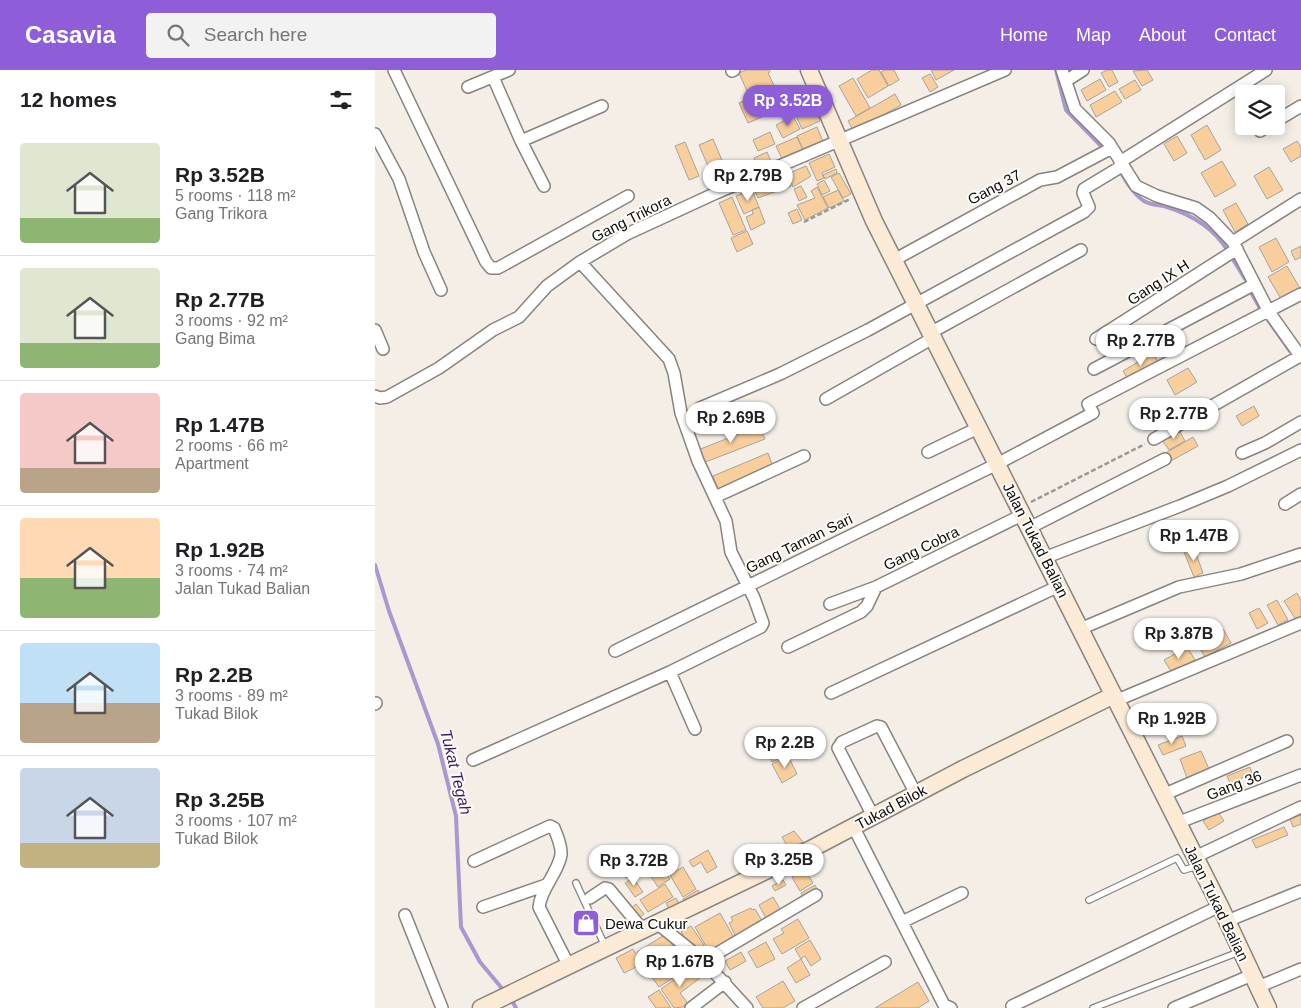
<!DOCTYPE html>
<meta charset="utf-8">
<style>
body{margin:0;font-family:Helvetica,sans-serif;background:#f2f2f2;color:#202124;height:100vh;display:flex;flex-direction:column;font-size:19px;white-space:nowrap}
*{box-sizing:border-box;margin:0}
p{font-size:16px;color:#757577}
.icon{flex:none;width:28px;height:28px;fill:none;stroke:currentColor;stroke-width:2;stroke-linecap:round;stroke-linejoin:round}
.map{position:relative;flex:1;overflow:hidden}
.side{display:flex;flex-direction:column;background:#fff;width:375px}
.side>*{flex:none}
.buttons{position:absolute;left:860px;top:15px;display:grid;gap:10px}
.buttons a{display:grid;place-items:center;width:50px;height:50px;border-radius:5px;background:#fff;box-shadow:0 2px 12px #0003;font-size:25px}
.price{position:absolute;translate:-50% -42px;padding:0 11px;border-radius:18px;background:#fff;color:#222;font-size:16px;line-height:32px;filter:drop-shadow(0 1px 2px #0008)}
.price::after{content:'';position:absolute;left:50%;top:30px;width:15px;height:11px;margin-left:-8px;background:inherit;clip-path:polygon(0 0,100% 0,50% 100%)}
.price.selected{background:#8d5ed7;color:#fff}
ul{padding:0;list-style:none}
li{display:flex;align-items:center;gap:15px;height:125px;padding:0 20px}
li+li{border-top:1px solid #e0e0e0}
li span{display:grid;place-items:center;flex:none;width:140px;height:100px;border-radius:5px;color:#555}
li>.icon{margin-inline-start:auto}
span .icon{width:60px;height:60px;fill:#fffc;stroke-width:1}
li b{font-size:21px}
h2{display:flex;justify-content:space-between;align-items:center;height:60px;padding:0 20px;font-size:21px}
header{display:flex;align-items:center;gap:30px;box-sizing:border-box;height:70px;padding:0 25px;background:#8d5ed7;color:#fff}
header strong{font-size:24px}
nav{display:flex;gap:28px;margin-inline-start:auto;font-size:18px}
.search{width:350px;height:45px;background:#f2f2f2;display:flex;align-items:center;gap:12px;box-sizing:border-box;padding:0 18px;border-radius:5px;color:#757577;font-size:19px}
main{display:flex;flex:1;min-height:0}
.map>svg:first-child{display:block}
</style>
<header>
<strong>Casavia</strong>
<div class="search"><svg class="icon" aria-label="search" viewBox="0 0 24 24"><circle cx="10" cy="10" r="6"/><path d="M15 15l6 6"/></svg>Search here</div>
<nav><a>Home</a><a>Map</a><a>About</a><a>Contact</a></nav>
</header>
<main>
<section class="side">
<h2>12 homes<svg class="icon" aria-label="filters" viewBox="0 0 24 24"><path d="M4 7h16M4 17h16"/><circle cx="9" cy="7" r="2"/><circle cx="15" cy="17" r="2"/></svg></h2>
<ul>
<li><span style="background:linear-gradient(#dfe7d0 75%,#8fb573 0)"><svg class="icon" aria-label="home" viewBox="0 0 24 24"><path d="M3 11l9-7 9 7M6 9v11h12V9"/></svg></span><div><b>Rp 3.52B</b><p>5 rooms · 118 m²</p><p>Gang Trikora</p></div></li>
<li><span style="background:linear-gradient(#dfe7d0 75%,#8fb573 0)"><svg class="icon" aria-label="home" viewBox="0 0 24 24"><path d="M3 11l9-7 9 7M6 9v11h12V9"/></svg></span><div><b>Rp 2.77B</b><p>3 rooms · 92 m²</p><p>Gang Bima</p></div></li>
<li><span style="background:linear-gradient(#f6c9c9 75%,#b9a48a 0)"><svg class="icon" aria-label="home" viewBox="0 0 24 24"><path d="M3 11l9-7 9 7M6 9v11h12V9"/></svg></span><div><b>Rp 1.47B</b><p>2 rooms · 66 m²</p><p>Apartment</p></div></li>
<li><span style="background:linear-gradient(#ffd9b3 60%,#8fb573 0)"><svg class="icon" aria-label="home" viewBox="0 0 24 24"><path d="M3 11l9-7 9 7M6 9v11h12V9"/></svg></span><div><b>Rp 1.92B</b><p>3 rooms · 74 m²</p><p>Jalan Tukad Balian</p></div></li>
<li><span style="background:linear-gradient(#bfe0f5 60%,#b9a48a 0)"><svg class="icon" aria-label="home" viewBox="0 0 24 24"><path d="M3 11l9-7 9 7M6 9v11h12V9"/></svg></span><div><b>Rp 2.2B</b><p>3 rooms · 89 m²</p><p>Tukad Bilok</p></div></li>
<li><span style="background:linear-gradient(#c9d6e8 75%,#c2b280 0)"><svg class="icon" aria-label="home" viewBox="0 0 24 24"><path d="M3 11l9-7 9 7M6 9v11h12V9"/></svg></span><div><b>Rp 3.25B</b><p>3 rooms · 107 m²</p><p>Tukad Bilok</p></div></li>
</ul>
</section>
<div class="map">
<svg width="926" height="938" viewBox="0 0 926 938">
<rect width="100%" height="100%" fill="#f4eee7"/>
<g fill="none" stroke-linecap="round" stroke-linejoin="round">
<path stroke="#a998ce" stroke-width="4" d="M681,0L691,40L729,79
M745,101C751,111 759,125 769,131C775,135 785,135 792,137C818,145 839,158 853,181
M856,186L870,209
M877,224L886,240
M891,247L915,281
M0,495L14,541L63,674L81,746L86,857L105,892L130,922
M136,929L141,938"/>
</g>
<path fill="#f7ce9c" stroke="#a8a39d" d="M371,0H394L395,2L393,3L403,24L390,30L396,43L373,53L364,33L375,28L364,3Z
M497,0H504L513,16L493,28L482,9Z
M509,0H519L524,10L514,16L506,2Z
M556,0H579L561,10Z
M732,0H737L743,12L734,17L726,3Z
M772,0L778,10L767,16L758,1Z
M555,4L563,17L555,22L547,8Z
M478,8L495,38L481,46L464,16Z
M725,9L731,20L712,31L706,20Z
M760,10L766,20L750,29L744,19Z
M740,21L747,32L721,47L715,35Z
M520,24L526,35L479,62L473,51Z
M439,38L445,51L427,59L421,46Z
M418,46L425,59L408,68L401,55Z
M832,55L846,80L830,90L816,65Z
M442,57L449,74L429,82L422,66Z
M395,62L400,74L383,81L378,70Z
M802,66L812,83L799,91L789,74Z
M422,67L428,80L407,89L401,76Z
M338,69L349,95L356,92L360,103L355,105L357,110L342,117L324,75Z
M922,71L926,77V86L916,92L908,79Z
M310,72L324,106L314,110L300,76Z
M392,82L397,94L384,100L379,88Z
M454,84L460,97L447,103L449,108L442,111L434,93Z
M847,91L861,115L840,127L826,103Z
M431,96L436,106L418,117L412,104Z
M894,97L908,120L892,129L879,106Z
M461,99L462,103L450,109L448,105Z
M464,103L476,124L468,128L456,107Z
M410,104L416,116L383,128L379,119Z
M449,110L455,121L447,125L442,114Z
M426,116L432,127L424,131L419,119Z
M442,117L453,138L430,150L422,135L440,128L436,121Z
M377,120L384,137L369,144L361,126Z
M463,120L469,131L454,138L448,127Z
M357,127L371,160L358,165L344,133Z
M861,133L873,154L860,162L848,140Z
M384,137L390,153L376,160L371,147L378,144L377,140Z
M422,139L427,150L418,154L413,143Z
M372,161L378,174L362,182L356,168Z
M901,168L914,192L897,202L884,177Z
M926,176V187L920,190L916,181Z
M912,196L926,220L908,232L893,207Z
M778,283L784,294L754,311L748,301Z
M813,298L822,312L800,325L792,310Z
M879,336L884,346L867,356L861,346Z
M384,356L390,369L328,393L323,380Z
M804,360L810,371L794,380L787,370Z
M818,367L823,376L794,392L789,384Z
M393,383L398,397L343,419L338,406Z
M819,478L828,503L819,507L809,482Z
M922,523L926,531V547L921,550L909,531Z
M902,530L913,550L903,555L892,535Z
M884,538L893,553L882,559L874,543Z
M848,559L856,573L830,587L822,573Z
M812,577L820,590L797,603L789,590Z
M400,664L410,686L397,692L386,671Z
M807,666L811,676L788,685L783,675Z
M826,681L834,699L812,708L805,689Z
M413,686L422,704L407,713L397,694Z
M875,697L877,704L855,713L852,706Z
M843,742L849,751L834,760L828,751Z
M926,745V754L918,757L915,749Z
M909,757L913,765L881,778L877,770Z
M419,761L428,772L414,779L407,767Z
M274,778L295,809L283,817L269,796L251,808L245,798Z
M333,780L342,797L332,803L326,792L318,797L314,791Z
M308,797L321,819L308,827L295,805Z
M430,800L438,813L425,821L417,807Z
M258,808L268,822L260,827L250,813Z
M408,810L411,815L400,821L397,816Z
M290,814L298,827L273,842L265,830Z
M440,815L443,821L429,829L426,823Z
M323,820L326,825L312,836L308,829Z
M398,827L408,844L393,852L384,835Z
M301,828L304,833L294,839L291,833Z
M261,834L269,844L263,849L255,839Z
M376,838L377,840L380,839L389,854L362,869L354,853L358,851L356,847Z
M345,843L361,871L336,885L320,857Z
M423,849L434,868L407,884L398,869L409,863L406,859Z
M316,856L329,875L319,881L306,862Z
M291,864L299,878L270,895L262,882Z
M435,870L446,889L436,896L430,886L426,889L420,879Z
M391,872L400,889L382,898L373,882Z
M258,879L267,894L249,903L241,888Z
M366,882L371,891L355,900L350,891Z
M293,888L304,904L284,917L273,902Z
M426,889L435,905L421,913L412,898Z
M317,897L325,908L305,923L315,936L299,938L286,919Z
M408,911L420,931L408,938H388L381,927Z
M543,912L554,931L543,938H500Z
M284,920L296,938H281L273,927Z"/>
<g fill="none" stroke-linecap="round" stroke-linejoin="round">
<g stroke="#88837d" stroke-width="8">
<path id="lane" d="M201,813L230,876
M714,830L802,788L809,800L822,796
M718,938L864,882"/>
</g>
<g stroke="#88837d" stroke-width="14">
<path id="street" d="M19,0L111,192L116,198H123L253,126
M687,0L700,39L734,73L761,116L782,126L821,138L835,148L858,172L894,242L926,287
M357,1L359,0
M118,7L146,71L169,116
M691,11L708,0
M93,17L134,0
M901,51L926,36
M885,61L893,56
M0,64L24,109L49,182L66,220
M146,71L227,36
M745,92L891,0
M858,172L926,129
M519,190L665,110L682,107L737,78
M0,260L8,279
M555,263L706,180
M721,269L862,179
M719,299L878,215
M0,326L5,328L12,327L64,298L118,260L144,247L172,216L205,192L252,164L341,123L630,0
M451,329L558,268
M325,338L405,304L493,260L709,142L714,137L708,123L709,119L747,96
M779,369L925,286
M553,382L605,357
M867,383L890,373L926,352
M340,427L429,386
M910,434L926,424
M654,458L790,389
M669,488L805,436L853,416L926,380
M455,534L501,517L647,445
M705,559L804,517L866,504L926,484
M413,577L486,542L492,536L501,517
M240,581L622,394L718,343L713,334L926,224
M295,602L320,659
M456,623L684,516
M740,631L926,553
M0,634L1,633
M98,690L295,602L386,557L388,553L379,528L356,482L351,451L323,391L306,343L299,303L294,289L205,192
M788,725L912,671
M498,746L463,678L467,672L502,656L506,657L541,724
M802,753L926,705
M478,756L569,935L576,938
M820,787L926,737
M99,791L175,756L179,758C182,766 187,776 186,785C183,803 166,818 164,837L194,896
M215,828L230,818L234,819L268,860
M108,837L171,815
M30,845L67,938
M852,851L926,821
M527,852L587,823
M283,854L329,891L372,938
M329,891L441,825
M883,917L926,899
M637,936L845,836
M316,938L350,912
M428,938L510,892
M799,938L877,905"/>
</g>
<g stroke="#88837d" stroke-width="19">
<path id="secondary" d="M434,0L499,151L845,836L893,938
M106,938L436,779L588,699L737,626"/>
</g>
<path stroke="#9c9892" stroke-width="2.5" stroke-dasharray="5 2.5" stroke-linecap="butt" d="M429,152L475,129
M656,432L770,374"/>
<use href="#lane" stroke="#fff" stroke-width="5.5"/>
<use href="#street" stroke="#fff" stroke-width="11"/>
<use href="#secondary" stroke="#fbebd6" stroke-width="16"/>
</g>
<defs>
<g id="shop-square" transform="scale(1.4375)"><rect x="-9" y="-9" width="18" height="18" rx="4" fill="#8d5ed7" stroke="#fefcf9"/><path d="M-5-2.5h2.3a2.7 3.5 0 0 1 5.4 0H5L5.5 6h-11ZM-1.5-2.5h3a1.5 2.3 0 0 0-3 0Z" fill="#fff"/></g>
</defs>
<g fill-rule="evenodd">
<use href="#shop-square" x="211" y="853"/>
</g>
<g text-anchor="middle" dominant-baseline="central" stroke-width="4" stroke-linejoin="round" paint-order="stroke">
<g font-size="15" fill="#0e0c0a" stroke="#fefcf9">
<text transform="translate(619 117) rotate(-28)">Gang 37</text>
<text transform="translate(256 148) rotate(-27)">Gang Trikora</text>
<text transform="translate(783 212) rotate(-33)">Gang IX H</text>
<text transform="translate(661 470) rotate(63)">Jalan Tukad Balian</text>
<text transform="translate(424 473) rotate(-26)">Gang Taman Sari</text>
<text transform="translate(546 478) rotate(-26)">Gang Cobra</text>
<text transform="translate(859 715) rotate(-21)">Gang 36</text>
<text transform="translate(516 737) rotate(-28)">Tukad Bilok</text>
<text transform="translate(842 833) rotate(64)">Jalan Tukad Balian</text>
</g>
<g font-size="15" fill="#0e0c0a" stroke="#fefcf9" text-anchor="start">
<text x="230" y="853">Dewa Cukur</text>
</g>
<g font-size="16" font-style="italic" fill="#381d5d" stroke="#fefcf9">
<text transform="translate(81 702) rotate(76)">Tukat Tegah</text>
</g>
</g>
</svg>
<div class="buttons">
<a><svg class="icon" aria-label="layers" viewBox="0 0 24 24"><path d="M12 4l9 5-9 5-9-5zM3 14l9 5 9-5"/></svg></a>
</div>
<b class="price selected" style="left:413px;top:57px">Rp 3.52B</b>
<b class="price" style="left:373px;top:132px">Rp 2.79B</b>
<b class="price" style="left:766px;top:297px">Rp 2.77B</b>
<b class="price" style="left:799px;top:370px">Rp 2.77B</b>
<b class="price" style="left:356px;top:374px">Rp 2.69B</b>
<b class="price" style="left:819px;top:492px">Rp 1.47B</b>
<b class="price" style="left:804px;top:590px">Rp 3.87B</b>
<b class="price" style="left:797px;top:675px">Rp 1.92B</b>
<b class="price" style="left:410px;top:699px">Rp 2.2B</b>
<b class="price" style="left:404px;top:816px">Rp 3.25B</b>
<b class="price" style="left:259px;top:817px">Rp 3.72B</b>
<b class="price" style="left:305px;top:918px">Rp 1.67B</b>
</div>
</main>
